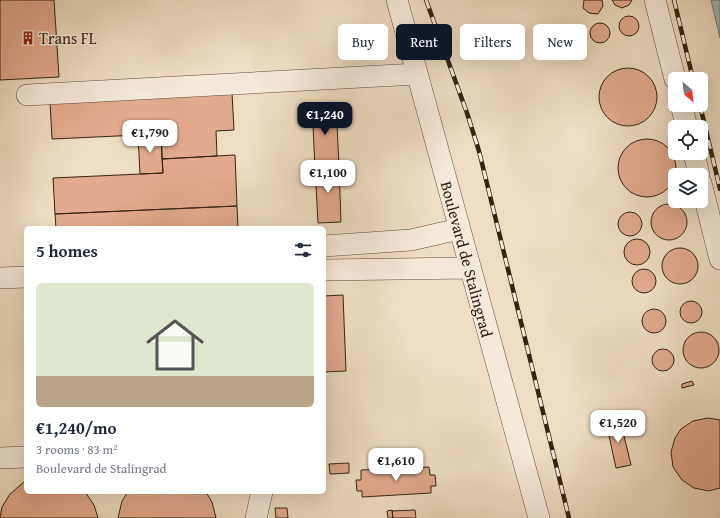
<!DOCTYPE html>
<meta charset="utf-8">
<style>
body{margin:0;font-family:"Gentium Book Plus",serif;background:#f6f6f7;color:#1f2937;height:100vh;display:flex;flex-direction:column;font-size:15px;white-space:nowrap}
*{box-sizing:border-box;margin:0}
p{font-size:13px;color:#747a83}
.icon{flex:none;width:22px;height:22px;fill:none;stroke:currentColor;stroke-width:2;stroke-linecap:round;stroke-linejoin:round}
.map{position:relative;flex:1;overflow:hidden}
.sheet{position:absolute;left:24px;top:226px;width:302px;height:268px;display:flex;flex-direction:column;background:#fff;border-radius:6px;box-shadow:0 4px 16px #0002}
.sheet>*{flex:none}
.banner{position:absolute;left:338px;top:24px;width:322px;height:36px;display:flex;gap:8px}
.needle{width:26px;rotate:152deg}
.tools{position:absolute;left:668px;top:72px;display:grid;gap:8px}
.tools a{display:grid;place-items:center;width:40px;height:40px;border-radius:6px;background:#fff;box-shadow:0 4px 16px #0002;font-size:20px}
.price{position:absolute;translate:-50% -34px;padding:0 9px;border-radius:8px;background:#fff;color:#222;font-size:13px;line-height:26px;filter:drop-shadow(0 1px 2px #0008)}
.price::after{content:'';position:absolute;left:50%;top:24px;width:12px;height:9px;margin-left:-6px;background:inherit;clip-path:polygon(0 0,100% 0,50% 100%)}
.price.selected{background:#111827;color:#fff}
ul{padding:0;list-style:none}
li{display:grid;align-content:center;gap:8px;height:212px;padding:0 12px}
li span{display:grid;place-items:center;height:124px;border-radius:6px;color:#555}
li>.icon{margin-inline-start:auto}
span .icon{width:72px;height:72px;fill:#fffc;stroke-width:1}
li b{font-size:17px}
h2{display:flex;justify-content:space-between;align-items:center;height:48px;padding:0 12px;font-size:17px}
.pill{padding:0 14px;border-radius:6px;background:#fff;box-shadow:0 4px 16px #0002;font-size:14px;line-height:36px}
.pill.selected{background:#111827;color:#fff}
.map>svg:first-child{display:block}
</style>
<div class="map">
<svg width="720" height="518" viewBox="0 0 720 518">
<rect width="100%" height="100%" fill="#efddc3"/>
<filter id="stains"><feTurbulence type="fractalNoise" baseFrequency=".005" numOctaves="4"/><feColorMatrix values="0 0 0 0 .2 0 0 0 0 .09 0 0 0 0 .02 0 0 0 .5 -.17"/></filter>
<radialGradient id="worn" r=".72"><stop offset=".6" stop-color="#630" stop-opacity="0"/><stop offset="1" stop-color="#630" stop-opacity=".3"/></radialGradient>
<path fill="#9abcb3" stroke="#717f72" d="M711,0H720V38Z"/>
<path fill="#e2aa8e" stroke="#332411" d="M0,0H54L59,77L0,80Z
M584,0H602L603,6L598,14L589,13L583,8Z
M612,0H632L629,5L622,8L615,5Z
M619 26a10 10 0 1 1 20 0a10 10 0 1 1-20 0Z
M590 33a10 10 0 1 1 20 0a10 10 0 1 1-20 0Z
M599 97a29 29 0 1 1 58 0a29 29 0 1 1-58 0Z
M232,93L234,130L216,131L217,156L162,159L161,134L52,139L50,102Z
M336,104L339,165L315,168L312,106Z
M161,134L163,173L140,174L138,135Z
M618 168a29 29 0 1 1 58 0a29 29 0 1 1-58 0Z
M235,155L237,206L55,214L53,178L163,173L162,159Z
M329,165H339L341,222L318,223L315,168L330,167Z
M651 222a18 18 0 1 1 36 0a18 18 0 1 1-36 0Z
M237,206L238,228H56L55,214Z
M618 224a12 12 0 1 1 24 0a12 12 0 1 1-24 0Z
M624 252a13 13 0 1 1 26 0a13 13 0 1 1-26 0Z
M662 266a18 18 0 1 1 36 0a18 18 0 1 1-36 0Z
M632 281a12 12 0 1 1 24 0a12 12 0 1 1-24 0Z
M343,295L346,371L324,372V296Z
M680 312a11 11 0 1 1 22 0a11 11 0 1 1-22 0Z
M642 321a12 12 0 1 1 24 0a12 12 0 1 1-24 0Z
M683 350a18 18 0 1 1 36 0a18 18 0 1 1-36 0Z
M652 360a11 11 0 1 1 22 0a11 11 0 1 1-22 0Z
M692,381L694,385L682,388V384Z
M708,418L720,420V488L709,491L694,488L682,480L673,467L671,452L675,438L681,429L693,421Z
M620,419L631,465L616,468L606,422Z
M349,463V473L330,474L329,464Z
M429,467L430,475H435L436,486H431V493L362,497V491H357L356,480H361V470Z
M25,481L26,492H85L94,505L98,518H0L2,507L10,494Z
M128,492H206L212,502L216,518H118L122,501Z
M275,508H287L288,518H276Z
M392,510L393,518H388L387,511Z
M415,510L416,518H393L392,511Z"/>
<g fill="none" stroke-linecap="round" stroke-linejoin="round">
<g stroke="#62523e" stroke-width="22">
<path id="minor" d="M397,0L539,518
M655,0L675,79
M27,95L417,74
M681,105L687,127
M694,153L699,175
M701,183L720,259
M324,246L411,240L459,229
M324,270L469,268
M0,278L26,277
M0,458L26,457
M256,518L262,492"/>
</g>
<use href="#minor" stroke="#f5e9d8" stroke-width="21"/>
<g stroke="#332411" stroke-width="4.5">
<path id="rail" d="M426,0L467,113L479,151L569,518
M674,0L693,79
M700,105L720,189"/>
</g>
<use href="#rail" stroke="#f5e9d8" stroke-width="3" stroke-dasharray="9" stroke-linecap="butt"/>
</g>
<defs>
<g id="building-bare" transform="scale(1.08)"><path d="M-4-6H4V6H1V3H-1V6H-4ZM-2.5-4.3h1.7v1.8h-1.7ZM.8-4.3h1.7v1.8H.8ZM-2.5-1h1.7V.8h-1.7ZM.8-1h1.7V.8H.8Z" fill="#8f2418" stroke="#f5e9d8" stroke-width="2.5" paint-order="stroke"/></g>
</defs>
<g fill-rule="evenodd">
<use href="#building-bare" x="28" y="38"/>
</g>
<g text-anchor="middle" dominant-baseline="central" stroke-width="3" stroke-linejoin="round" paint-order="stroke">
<g font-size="16" fill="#332411" stroke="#f5e9d8" text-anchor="start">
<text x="39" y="38">Trans FL</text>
</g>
<g font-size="16" fill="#332411" stroke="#f5e9d8">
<text transform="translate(467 259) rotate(75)">Boulevard de Stalingrad</text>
</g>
</g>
<rect width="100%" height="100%" filter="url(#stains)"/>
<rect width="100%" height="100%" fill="url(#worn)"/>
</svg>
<div class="tools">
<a><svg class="needle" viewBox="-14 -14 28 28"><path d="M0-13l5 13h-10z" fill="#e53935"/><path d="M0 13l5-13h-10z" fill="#747a83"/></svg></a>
<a><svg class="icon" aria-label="locate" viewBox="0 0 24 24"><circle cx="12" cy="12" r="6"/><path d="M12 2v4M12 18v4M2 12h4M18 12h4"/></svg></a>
<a><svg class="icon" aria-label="layers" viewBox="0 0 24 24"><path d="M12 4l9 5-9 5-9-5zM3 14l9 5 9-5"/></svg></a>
</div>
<b class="price selected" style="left:325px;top:136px">€1,240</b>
<b class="price" style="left:150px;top:154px">€1,790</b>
<b class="price" style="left:328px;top:194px">€1,100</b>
<b class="price" style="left:618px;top:444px">€1,520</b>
<b class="price" style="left:396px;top:482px">€1,610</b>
<div class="banner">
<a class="pill">Buy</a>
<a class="pill selected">Rent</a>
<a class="pill">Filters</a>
<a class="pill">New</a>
</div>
<section class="sheet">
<h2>5 homes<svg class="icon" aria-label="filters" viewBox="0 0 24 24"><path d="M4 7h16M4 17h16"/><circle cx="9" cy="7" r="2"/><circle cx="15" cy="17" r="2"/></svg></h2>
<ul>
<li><span style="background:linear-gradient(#dfe7d0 75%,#b9a48a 0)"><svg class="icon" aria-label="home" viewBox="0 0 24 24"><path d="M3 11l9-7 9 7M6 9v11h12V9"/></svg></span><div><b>€1,240/mo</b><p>3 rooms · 83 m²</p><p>Boulevard de Stalingrad</p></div></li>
</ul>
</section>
</div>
